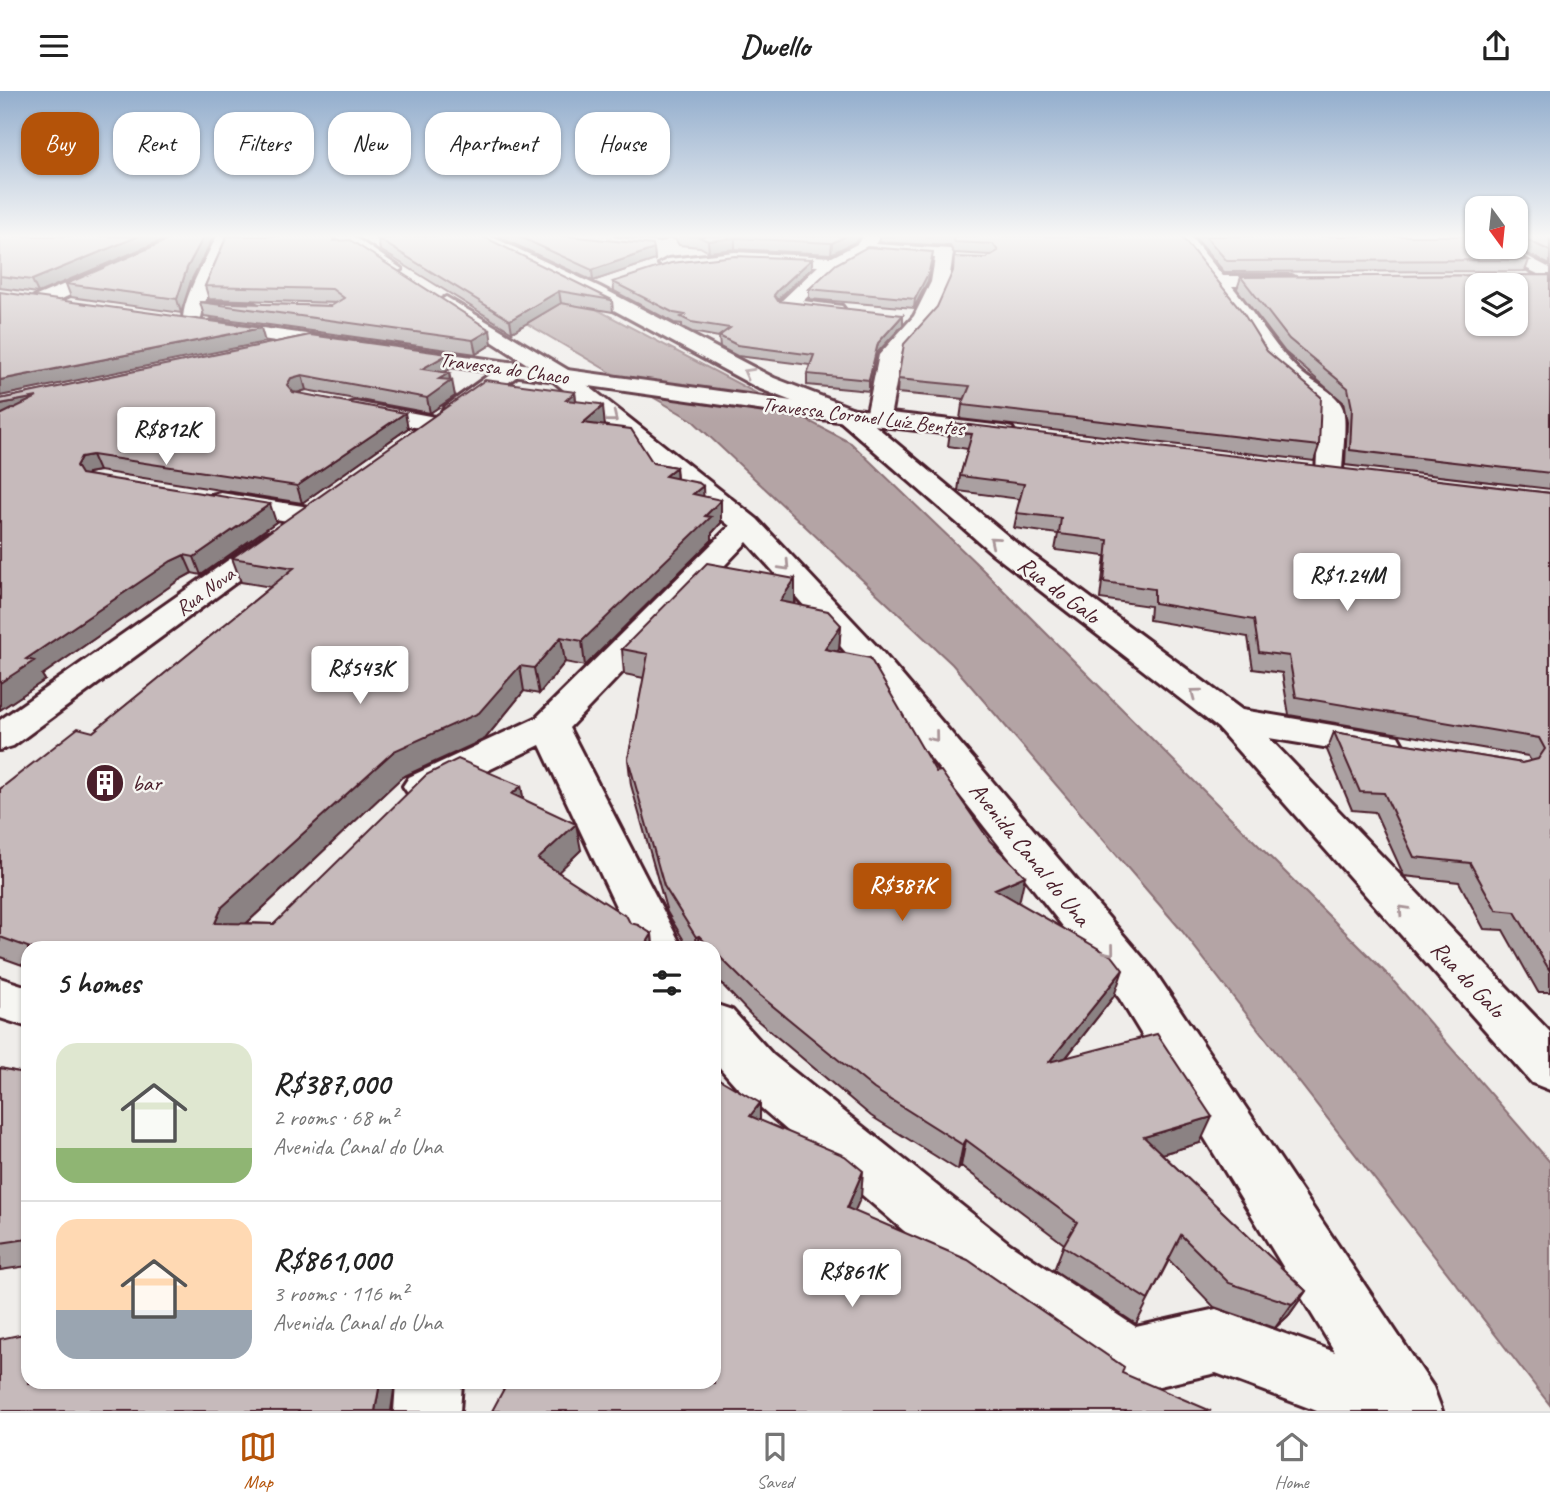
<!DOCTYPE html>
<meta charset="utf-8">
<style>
body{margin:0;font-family:Caveat,sans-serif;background:#f6f6f6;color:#222;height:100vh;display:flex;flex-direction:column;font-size:26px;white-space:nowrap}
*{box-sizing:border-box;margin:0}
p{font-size:23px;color:#767676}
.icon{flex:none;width:38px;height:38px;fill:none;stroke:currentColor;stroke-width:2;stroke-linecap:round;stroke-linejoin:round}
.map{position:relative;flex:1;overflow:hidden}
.panel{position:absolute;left:21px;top:850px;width:700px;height:448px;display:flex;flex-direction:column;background:#fff;border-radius:21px;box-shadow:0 2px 5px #0004}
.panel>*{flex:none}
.guide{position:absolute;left:21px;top:21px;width:700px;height:63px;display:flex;gap:14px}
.needle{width:46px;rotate:165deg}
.tools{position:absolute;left:1465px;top:105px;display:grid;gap:14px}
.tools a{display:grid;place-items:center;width:63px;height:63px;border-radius:14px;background:#fff;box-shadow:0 2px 5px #0004;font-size:35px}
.price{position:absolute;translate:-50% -60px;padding:0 16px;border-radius:7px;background:#fff;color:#222;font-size:23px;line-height:46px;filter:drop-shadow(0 2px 4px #0008)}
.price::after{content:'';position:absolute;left:50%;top:42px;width:21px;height:16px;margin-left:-10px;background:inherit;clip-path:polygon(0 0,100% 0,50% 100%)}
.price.current{background:#b45309;color:#fff}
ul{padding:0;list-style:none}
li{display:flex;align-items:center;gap:21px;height:175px;padding:0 35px}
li+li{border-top:2px solid #e0e0e0}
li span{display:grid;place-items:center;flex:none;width:196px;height:140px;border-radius:21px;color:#555}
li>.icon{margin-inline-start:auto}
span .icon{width:84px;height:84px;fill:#fffc;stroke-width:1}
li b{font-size:30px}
h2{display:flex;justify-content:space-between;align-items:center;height:84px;padding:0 35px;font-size:30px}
.chip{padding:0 24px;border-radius:21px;background:#fff;box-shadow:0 2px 5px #0004;font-size:24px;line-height:63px}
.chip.current{background:#b45309;color:#fff}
header{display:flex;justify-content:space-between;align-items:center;height:91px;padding:0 35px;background:#fff;font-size:32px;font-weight:700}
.tabs{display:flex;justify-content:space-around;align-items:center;height:98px;border-top:2px solid #e0e0e0;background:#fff;font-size:19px;color:#767676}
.tabs a{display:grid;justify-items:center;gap:4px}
.tabs .current{color:#b45309}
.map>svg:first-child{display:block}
</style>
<header><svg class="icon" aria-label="menu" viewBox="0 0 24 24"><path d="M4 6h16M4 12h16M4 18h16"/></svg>Dwello<svg class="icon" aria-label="share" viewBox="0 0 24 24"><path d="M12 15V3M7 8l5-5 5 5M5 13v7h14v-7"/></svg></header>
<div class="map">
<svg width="1550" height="1320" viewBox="0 0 1550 1320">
<rect width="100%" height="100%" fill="#efedea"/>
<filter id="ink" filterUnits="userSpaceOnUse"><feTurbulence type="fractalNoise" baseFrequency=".0143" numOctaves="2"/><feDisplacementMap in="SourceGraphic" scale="14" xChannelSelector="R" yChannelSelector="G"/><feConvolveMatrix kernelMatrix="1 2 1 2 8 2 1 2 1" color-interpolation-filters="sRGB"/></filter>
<g filter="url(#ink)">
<path fill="#b4a4a5" stroke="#8a6f74" stroke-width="2" d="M377,145H457L851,352L980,476L1389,885L1550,1071V1314L1182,840L952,573L692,329Z"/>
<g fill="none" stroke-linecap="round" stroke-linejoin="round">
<g stroke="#4a1f2b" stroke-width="6">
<path id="street" d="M179,145H202L48,214H34L31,210L34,206Z
M217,145H233L205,211L253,212L263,218L253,224L202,222L199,236H185C175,219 208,164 217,145Z
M333,145H353L402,178L393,183L387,182Z
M468,145H490L600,196L774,287L854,318L868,329L866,326L879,264L914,225L931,191L935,167L866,162L834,180L803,210L842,215L845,219L842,223L835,225L787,220L777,214L818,175L735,171L668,178L659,173L668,168L735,161L832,166L857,153L864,145H881L875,153L950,158L953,162L949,191L933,227L901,265L890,326L887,331H871L1015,451L1242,619L1398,645L1403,654L1398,663L1384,666L1269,647L1550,941V999L1532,992L1218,637L993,463L838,328L758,297L586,204Z
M1173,145H1190L1223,185H1292L1301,190L1292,195H1232C1256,224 1275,259 1303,283C1315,293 1338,302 1343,318C1347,331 1342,368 1342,383L1338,389L1329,391L1320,389L1316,383L1319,319L1313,311L1288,294L1265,271L1241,231Z
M1489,156H1509L1550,177V189L1491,160Z
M446,206L568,279L757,428L883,562L1154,880L1433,1296L1442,1320H1317L1216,1282L1129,1302L1106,1293L968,1195L737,996L714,970V913L732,919L773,964L1010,1153L1136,1236L1216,1218L1335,1261L1120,908L859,576L747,451L569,637L683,858H636L540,654L437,704L423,708L409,704L403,695L409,686L536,627L730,435L552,289L439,216L436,212Z
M512,271L520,273L523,278L520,283L462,325H446L442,320L446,315L504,273Z
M355,311L435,326L444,328L447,333L444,338L435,340L347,323L343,318L347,313Z
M221,402L309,416L319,419L323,425L319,431L309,434L211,416L207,410L211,404Z
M277,439L287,442L292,448L287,454L13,655L0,659V629L267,442Z
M0,887L28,896V936L0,927Z
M396,1292H462L460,1320H394Z"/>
</g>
<g stroke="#4a1f2b" stroke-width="6">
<path id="secondary" d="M212,230L821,314L1003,335L1012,337L1015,342L1012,347L1003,349L821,328L205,240L202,236L205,232Z"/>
</g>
<use href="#street" fill="#f6f6f2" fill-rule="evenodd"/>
<use href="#secondary" fill="#f6f6f2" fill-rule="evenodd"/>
</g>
<path fill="#aaa0a1" stroke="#4a1f2b" stroke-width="2" d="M0,145H172L38,202L0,197Z
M227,145H335L336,150L492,253L476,263L204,225L200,211L331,215L336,212L209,208L205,195Z
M497,145H568L654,158L655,169L593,190Z
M614,145H861L855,151L831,163L735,158L709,161L700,156L679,154L675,148L669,147L660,151Z
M880,145H1181L1319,355L1314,370L960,328L962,314L964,308L897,302L898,288L986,167L991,164L954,162L950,155L880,151Z
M1194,145H1477L1529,169L1525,180L1224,181Z
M1516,145H1550V174L1514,156H1516Z
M378,148L612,209L613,221L561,212L512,241L380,159Z
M812,168V177L778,208V210L903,234L877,262L869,300L807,294V283L810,274L737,265L720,256L719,246L692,241L682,236V233L674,232L614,200L613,191Z
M932,169L928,190L914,217L809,208V198Z
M1550,184V398L1345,374L1347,331L1343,311L1285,261L1237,198L1241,186Z
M191,190L181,222L71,206L66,193Z
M310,244L450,278L445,281L449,282L455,305L430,322L306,299L297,302L408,337L302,412L99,380L88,382V384L276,431L201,484L192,482L179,489L42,584L45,589L0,619V308Z
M575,301L576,310L605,335L653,372L676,376L677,387L703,406L721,432L712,442V449L585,575L565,571L539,603L524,600L485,648L402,686L247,832L274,833L521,695L523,708L581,759L558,781L630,832L652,843L653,858H28V876L0,866V698L93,641L271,496L241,491L232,467Z
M950,341L1550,402V901H1538L1503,839L1484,838L1459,791L1404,785L1375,721L1352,719L1327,659L1334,641L1522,672L1531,670L1528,665L1289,624L1282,582L1253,578L1248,546L1149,529L1150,515L1100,508L1105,465L1055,459L1058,443L1014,437L1020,408L958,400L960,385L968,358L948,355Z
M795,512L794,513L841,534L839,558L838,561L936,681L1019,812L1114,905L1066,967L1200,1052L1162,1063L1306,1200L1289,1224L1275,1237L1214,1216L1169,1169L1136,1233L1054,1179L1064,1153L961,1075L958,1079L871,1025L752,925L714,885V858H689L667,821L631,694L628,668L644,587L624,583L622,558Z
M0,977L28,983V1175L0,1179Z"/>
<path fill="#8b8283" stroke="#4a1f2b" stroke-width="2" d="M139,145H172L38,202L32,189Z
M204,145H214L191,190L181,222L177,208L187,177Z
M659,145H669V147L660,151Z
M846,145H861L855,151L831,163L832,152Z
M735,147V158L709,161L708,150Z
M654,158L655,169L593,190L592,179Z
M933,161L928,190L914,217L915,208Z
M812,168V177L778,208L774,214V204L778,199Z
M559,200L561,212L512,241L510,229Z
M903,224V234L877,262L869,300V289L878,252Z
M261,237L265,251L0,305V289Z
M490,239L492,253L476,263L473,249Z
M448,263L450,278L425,293L422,278Z
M449,282L450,291L452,289L455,305L430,322L427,307L439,288Z
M302,284L306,299L296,302L291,309L287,294L291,287Z
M575,301L577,322L566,309Z
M37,306L0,330V313Z
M603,315L605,336L583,332Z
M405,322L408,337L302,412L297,395Z
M92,364L99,380L88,382L84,392L76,375L81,366Z
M676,376L677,398L665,385Z
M703,395L704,417L693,403Z
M721,409V432L712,442V449L585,575L582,550Z
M270,413L276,431L201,484L194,466Z
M184,464L192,482L179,489L42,584L45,589L0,619V592L26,568L171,470Z
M795,488V512L780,535V510Z
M841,534L839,558L824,583L825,558Z
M561,546L565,571L539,603L534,577Z
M520,575L524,600L485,648L402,686L235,843L215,832L222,816L394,660Z
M521,695L526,722L512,703Z
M576,733L581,759L544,795L538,768Z
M1025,785L1019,812L995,798Z
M652,843L653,858H643Z
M699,845L700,858H697L696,846Z
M1123,879L1114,905L1042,997L1049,971Z
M760,1012V1038L750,1025Z
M1212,1026L1200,1052L1133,1071L1144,1046Z
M966,1049L961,1075L958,1079L963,1054Z
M863,1080L861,1106L845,1142L847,1117Z
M1306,1200L1289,1224L1275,1237L1292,1213Z
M380,1292H395L391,1320H375Z"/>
<path fill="#c6babb" stroke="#4a1f2b" stroke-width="2" fill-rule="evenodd" d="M0,145H139L32,189L0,185Z
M177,145H204L187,177L177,208L66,193Z
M227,145H334L333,150L350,149L490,239L473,249L200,211L331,215L344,207L332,198L205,195Z
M416,145H482L612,209L559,200L510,229L378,148Z
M518,145H568L653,154L654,158L592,179Z
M697,145H846L832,152L735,147L708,150Z
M952,145H1181L1242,220L1267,260L1321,306L1319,355L962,314L970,295L898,288L904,253L937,216L953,180L954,166L986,167L998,160L993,153L955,151Z
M1205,145H1477V156H1507L1529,169L1227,170Z
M1519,145H1550V160Z
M867,156L933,161L929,181L915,208L809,198L836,173Z
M735,165L812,168L778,199L774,204L778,210L903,224L878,252L869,289L807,283L814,264L737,254L719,245L730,237L691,231L681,226L685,224L674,222L613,191L671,172Z
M1550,184V382L1350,359L1352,317L1348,297L1289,248L1241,186ZM1477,194H1516V233H1477Z
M0,201L261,237L0,289Z
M310,244L448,263L422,278L449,282L439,288L452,289L427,307L302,284L291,287L287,294L293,301L405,322L297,395L92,364L81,366L76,375L81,383L270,413L194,466L184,464L171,470L26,568L34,570L0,592V324L37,306L0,313V308Z
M485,289L575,301L566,309L600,313L603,315L583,332L631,338L653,372L676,376L665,385L699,392L703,395L693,403L721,409L705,425L711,426L582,550L561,546L534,577L520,575L479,622L394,660L222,816L215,832L274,833L426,684L458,668L521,695L512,703L576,733L538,768L627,826L630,832L638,834L652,843L643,858H33L0,846V698L78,637L93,641L294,477L232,467Z
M953,332L1550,402V880L1515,821L1496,819L1470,772L1414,766L1384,702L1360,701L1334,641L1522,672L1538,668L1545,658L1539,647L1296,606L1289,565L1259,561L1254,529L1154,512V498L1104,491L1108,449L1059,443L1061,427L1016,422L1024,393L960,385L972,343L950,341Z
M707,472L795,488L780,510L828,520L841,534L825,558L870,567L936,681L941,680L990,750L1025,785L995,798L1113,866L1123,879L1049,971L1157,943L1212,1026L1144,1046L1306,1200L1292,1213L1229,1192L1181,1144L1148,1209L1063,1155L1077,1131L966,1049L963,1054L874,998L752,898L714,860V858H712L699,845L696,846L664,795L628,668L648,563L622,558Z
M0,977L28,983V1148L0,1152Z
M714,985L760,1012L750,1025L845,1065L863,1080L847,1117L968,1169L1124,1276L1122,1282L1211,1320H492L507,1292H714Z
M28,1242V1292H380L375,1320H0V1248Z"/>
<defs><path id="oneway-chevron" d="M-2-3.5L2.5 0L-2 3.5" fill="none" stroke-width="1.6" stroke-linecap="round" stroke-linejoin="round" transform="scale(1.75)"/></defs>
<g stroke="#a99598">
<use href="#oneway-chevron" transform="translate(748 282) rotate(-151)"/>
<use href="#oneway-chevron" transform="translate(613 327) rotate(39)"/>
<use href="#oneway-chevron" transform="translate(994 450) rotate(-140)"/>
<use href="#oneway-chevron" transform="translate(785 475) rotate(47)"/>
<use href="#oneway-chevron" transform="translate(1195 602) rotate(-143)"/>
<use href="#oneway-chevron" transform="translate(934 646) rotate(51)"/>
<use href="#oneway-chevron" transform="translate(1403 819) rotate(-133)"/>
<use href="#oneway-chevron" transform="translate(1110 860) rotate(51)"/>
</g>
</g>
<linearGradient id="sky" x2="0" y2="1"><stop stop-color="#93aecd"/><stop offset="0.44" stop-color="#f8f7f6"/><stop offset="1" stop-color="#f8f7f6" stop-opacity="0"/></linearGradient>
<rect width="1550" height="330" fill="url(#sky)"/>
<defs>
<g id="building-disc" transform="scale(2.0125)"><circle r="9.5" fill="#4a1f2b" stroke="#f6f6f2"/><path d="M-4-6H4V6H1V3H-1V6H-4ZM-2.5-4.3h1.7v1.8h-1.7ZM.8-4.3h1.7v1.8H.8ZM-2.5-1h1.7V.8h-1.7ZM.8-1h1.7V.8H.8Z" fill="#fff"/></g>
</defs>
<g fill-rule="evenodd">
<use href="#building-disc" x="105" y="692"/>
</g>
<g text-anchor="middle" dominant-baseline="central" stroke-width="5" stroke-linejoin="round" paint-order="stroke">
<g font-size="21" fill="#4a1f2b" stroke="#f6f6f2">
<text transform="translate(504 277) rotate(8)">Travessa do Chaco</text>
<text transform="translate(863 325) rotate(7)">Travessa Coronel Luíz Bentes</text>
<text transform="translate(205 500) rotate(-36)">Rua Nova</text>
</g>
<g font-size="24" fill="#4a1f2b" stroke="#f6f6f2">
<text transform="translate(1059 499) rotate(37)">Rua do Galo</text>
<text transform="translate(1030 763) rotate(51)">Avenida Canal do Una</text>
<text transform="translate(1468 888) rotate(47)">Rua do Galo</text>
</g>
<g font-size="24" fill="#4a1f2b" stroke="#f6f6f2" text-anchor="start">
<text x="132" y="692">bar</text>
</g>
</g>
</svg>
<div class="tools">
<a><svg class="needle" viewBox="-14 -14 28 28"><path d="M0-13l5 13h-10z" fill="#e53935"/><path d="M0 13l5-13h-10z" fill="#767676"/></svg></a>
<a><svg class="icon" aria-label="layers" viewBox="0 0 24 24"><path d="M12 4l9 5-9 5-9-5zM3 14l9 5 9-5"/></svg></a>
</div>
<b class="price" style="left:166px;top:376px">R$812K</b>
<b class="price" style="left:1347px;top:522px">R$1.24M</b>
<b class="price" style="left:360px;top:615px">R$543K</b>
<b class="price current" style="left:902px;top:832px">R$387K</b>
<b class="price" style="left:852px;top:1218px">R$861K</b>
<div class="guide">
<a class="chip current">Buy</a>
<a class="chip">Rent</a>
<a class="chip">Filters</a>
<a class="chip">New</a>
<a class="chip">Apartment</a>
<a class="chip">House</a>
</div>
<section class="panel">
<h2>5 homes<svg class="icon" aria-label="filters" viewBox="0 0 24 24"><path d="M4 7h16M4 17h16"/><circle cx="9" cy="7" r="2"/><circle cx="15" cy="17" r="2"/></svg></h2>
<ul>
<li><span style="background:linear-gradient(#dfe7d0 75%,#8fb573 0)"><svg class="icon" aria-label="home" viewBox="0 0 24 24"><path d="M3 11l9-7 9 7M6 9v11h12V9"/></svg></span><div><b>R$387,000</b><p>2 rooms · 68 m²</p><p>Avenida Canal do Una</p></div></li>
<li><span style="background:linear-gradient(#ffd9b3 65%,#9aa5b1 0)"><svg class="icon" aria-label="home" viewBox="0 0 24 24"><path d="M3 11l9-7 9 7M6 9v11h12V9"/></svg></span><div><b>R$861,000</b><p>3 rooms · 116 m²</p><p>Avenida Canal do Una</p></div></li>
</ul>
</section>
</div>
<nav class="tabs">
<a class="current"><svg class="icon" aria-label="map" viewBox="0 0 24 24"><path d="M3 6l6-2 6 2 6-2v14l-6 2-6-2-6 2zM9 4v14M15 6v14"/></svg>Map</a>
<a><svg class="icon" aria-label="saved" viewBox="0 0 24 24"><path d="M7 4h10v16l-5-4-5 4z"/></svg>Saved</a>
<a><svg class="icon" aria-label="home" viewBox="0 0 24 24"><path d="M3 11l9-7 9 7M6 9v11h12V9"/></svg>Home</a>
</nav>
